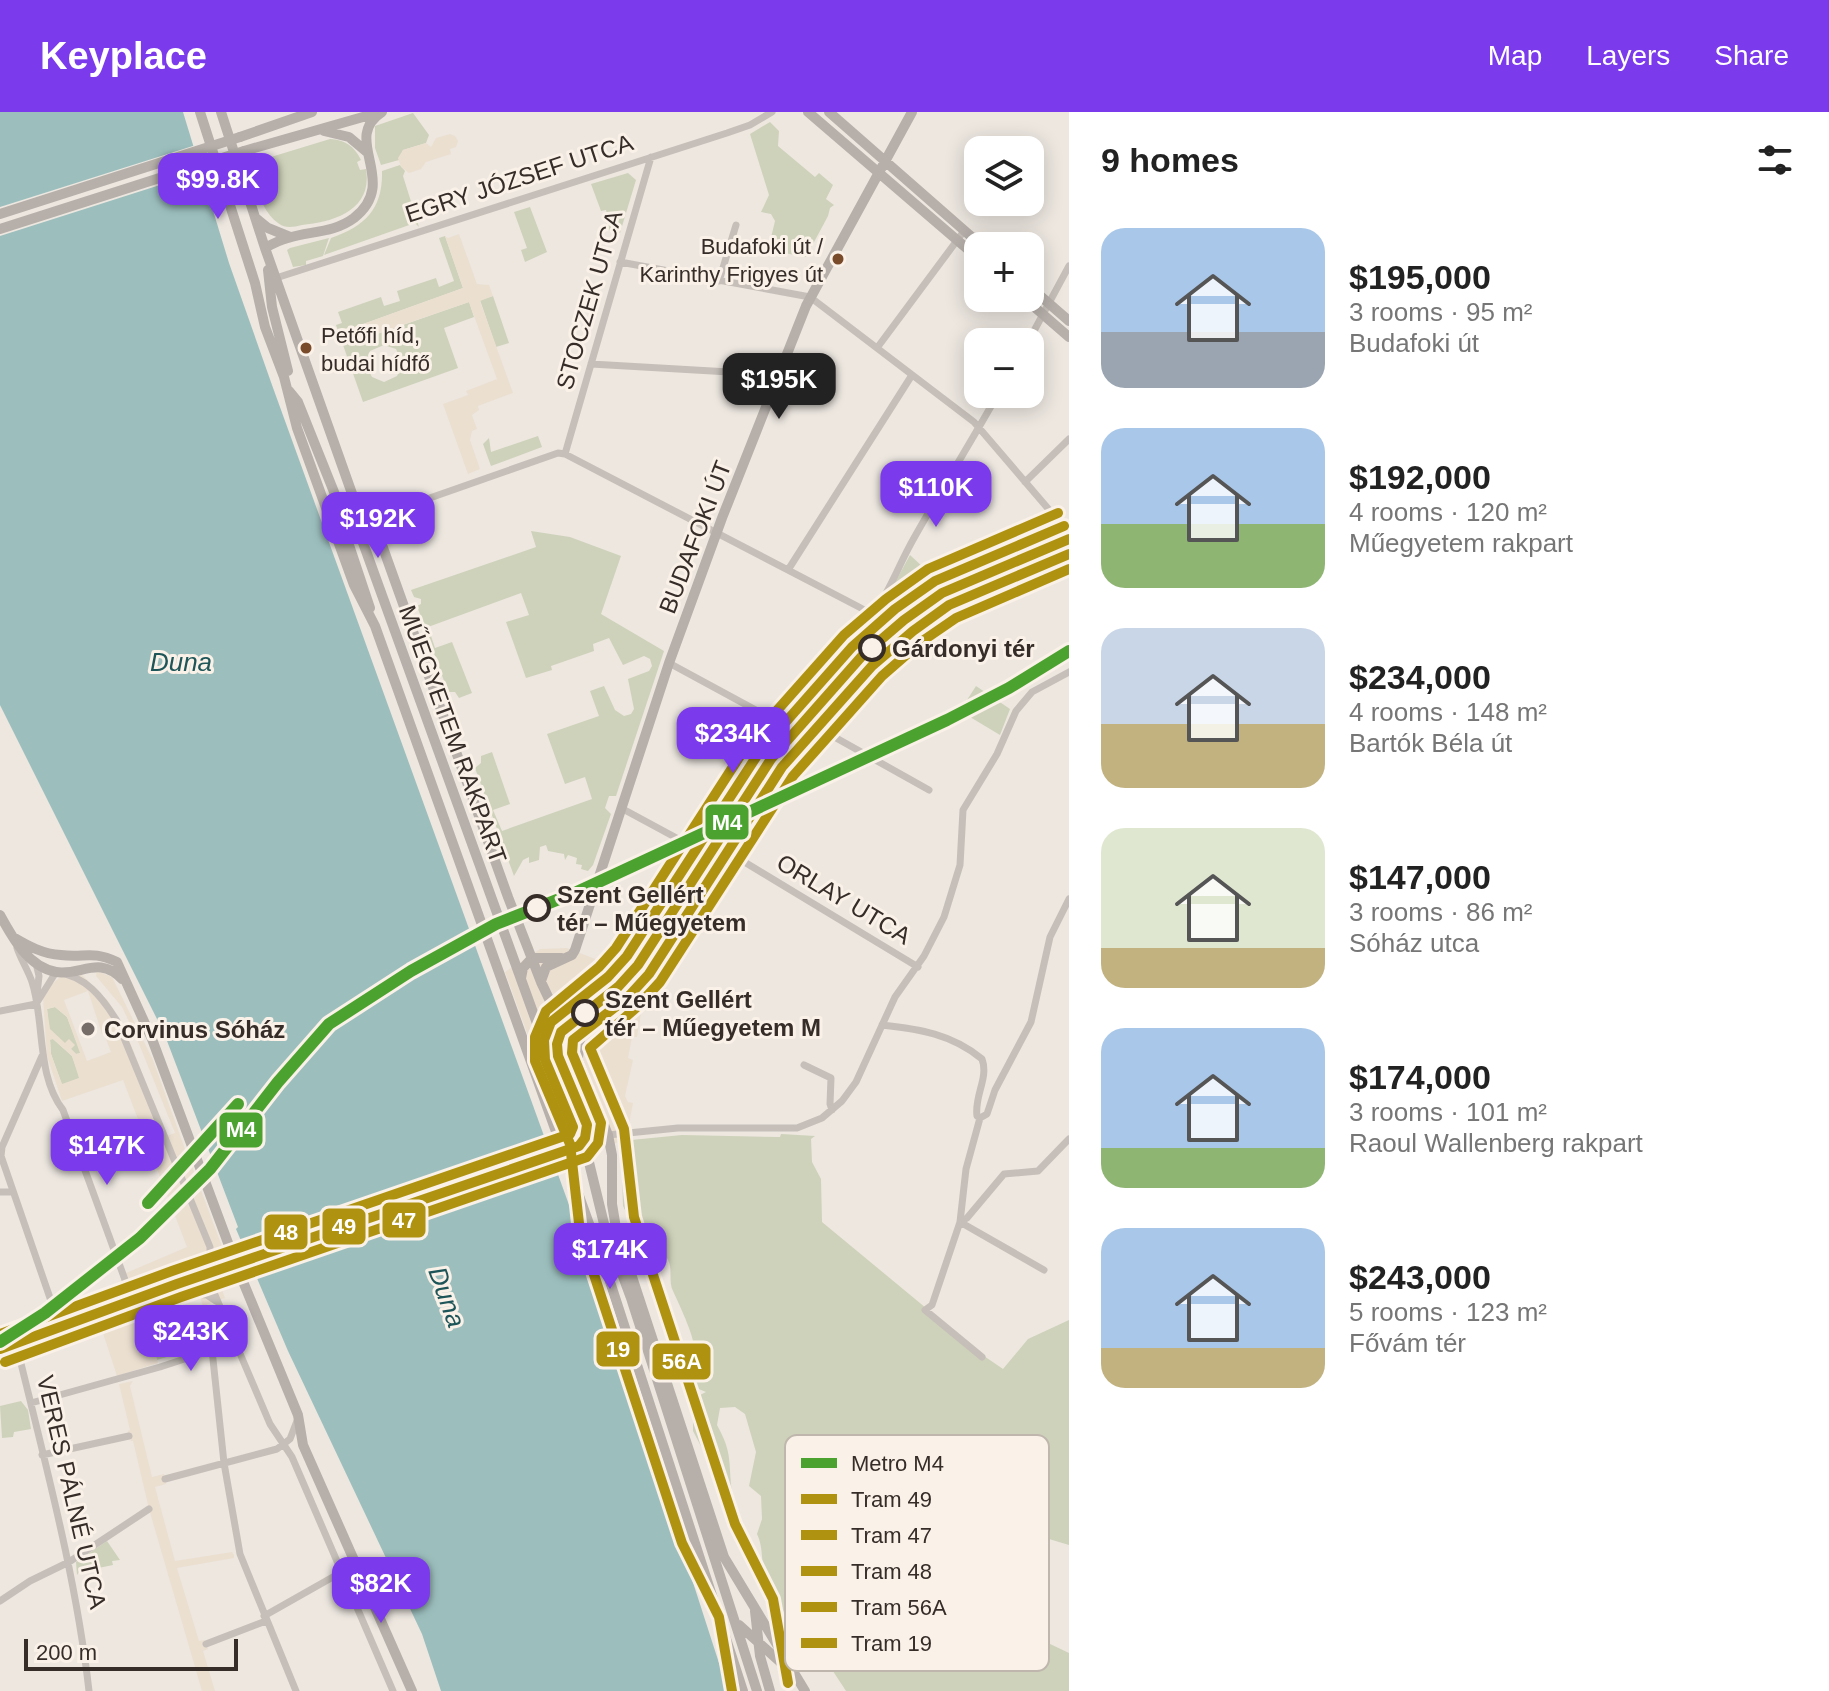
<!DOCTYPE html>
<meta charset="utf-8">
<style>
body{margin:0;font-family:Arial,sans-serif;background:#f2f2f2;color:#222;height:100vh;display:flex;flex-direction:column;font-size:30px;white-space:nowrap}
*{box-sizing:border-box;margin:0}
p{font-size:26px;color:#767676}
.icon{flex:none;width:44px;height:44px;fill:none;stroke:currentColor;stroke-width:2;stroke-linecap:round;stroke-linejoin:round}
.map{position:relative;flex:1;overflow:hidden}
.drawer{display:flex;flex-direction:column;background:#fff;width:760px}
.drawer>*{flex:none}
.tools{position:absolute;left:964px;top:24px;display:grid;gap:16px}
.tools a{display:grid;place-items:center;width:80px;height:80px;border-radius:16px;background:#fff;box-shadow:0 4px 20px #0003;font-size:40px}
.scale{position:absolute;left:24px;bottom:20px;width:214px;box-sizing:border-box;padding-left:8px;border:4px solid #362c28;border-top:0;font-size:22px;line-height:28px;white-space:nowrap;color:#362c28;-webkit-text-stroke:6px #faf1e8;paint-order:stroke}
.price{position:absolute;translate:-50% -68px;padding:0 18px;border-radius:16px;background:#7c3aed;color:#fff;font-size:26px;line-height:52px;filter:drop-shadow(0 2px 4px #0008)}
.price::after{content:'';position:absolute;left:50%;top:48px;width:24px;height:18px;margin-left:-12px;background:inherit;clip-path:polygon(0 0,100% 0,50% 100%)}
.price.on{background:#222;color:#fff}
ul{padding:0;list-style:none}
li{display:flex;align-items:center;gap:24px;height:200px;padding:0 32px}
li span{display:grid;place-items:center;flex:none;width:224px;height:160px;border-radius:24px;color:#555}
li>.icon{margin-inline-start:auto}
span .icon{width:96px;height:96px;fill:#fffc;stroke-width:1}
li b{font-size:34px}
h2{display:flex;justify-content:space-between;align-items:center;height:96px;padding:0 32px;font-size:34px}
header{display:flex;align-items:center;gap:48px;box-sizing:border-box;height:112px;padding:0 40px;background:#7c3aed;color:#fff}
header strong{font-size:38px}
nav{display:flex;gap:44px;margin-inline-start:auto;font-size:28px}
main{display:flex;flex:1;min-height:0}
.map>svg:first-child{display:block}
</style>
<header>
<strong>Keyplace</strong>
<nav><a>Map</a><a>Layers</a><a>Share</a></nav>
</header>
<main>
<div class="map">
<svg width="1069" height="1579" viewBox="0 0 1069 1579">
<rect width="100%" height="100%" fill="#ede7e0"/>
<path fill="#ced2ba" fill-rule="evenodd" d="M413,1L429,23L426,31L403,38L399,48L381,53L375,36V14Z
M770,10L779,19L778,34L815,65L819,61L833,73L826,87L834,93L830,96L828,104L806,145L768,138L775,109L771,102L761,100L769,83L750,22Z
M330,27C346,28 354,34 361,48L357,50L360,58L366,57C373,98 334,110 302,113C293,115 286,117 278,111C262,100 256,74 249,56L269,50L271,45Z
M400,53L405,59L403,64L419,115L415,111L324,143L331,126C366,114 383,96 382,59Z
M628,61L636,68L620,121L608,118L603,103L607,102L606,98L601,99L591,72Z
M530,95L547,140L525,150L521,138L527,136L514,100Z
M445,124L463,176L352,216L357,229L469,190L474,205L444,216L458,256L363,290L336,213L342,211L338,200L381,185L384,194L400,189L397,179L436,166L439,175L454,169L439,126ZM384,233L396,237L403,252L397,264L384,270L372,265L365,251L370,239Z
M329,126L323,144L306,149V153L293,155L287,138L290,136Z
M493,184L509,231L496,235L480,188Z
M538,324L542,335L491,354L483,332L489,326L491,340Z
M531,419L570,425L621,444L601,502L664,539L616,684H609L605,696L611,702L593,753L588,759L581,757L582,753L576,752L577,746L568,743L565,748L564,742L548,739L546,733L540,735L539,748L529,751V745L523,748L514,764L475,656L481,651V644L492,640L510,692L493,698L502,719L592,687L585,665L565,672L547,622L599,604L590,579L604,574L615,598L624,604L631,602L634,597L628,567L649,559L652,554L650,547L644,544L623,553L609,526L593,532L594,539L551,554L552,558L526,566L506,510L529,503L521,481L428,515L435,536L452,530L472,581L459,586L455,580H448L417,494L421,492V487L414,485L411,478L536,435Z
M910,443L937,468L889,504L881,496Z
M976,574L1010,597L1000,623L960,599Z
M55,895L67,905L81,941L76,942L71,937L69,928L65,932L49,917L47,897Z
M50,927H53L72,944L80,966L62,973L51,942Z
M781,1022L815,1024L811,1027L812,1050L821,1067L822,1110L984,1244L1003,1257L1028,1227L1069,1208V1433L1029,1421L1002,1404L971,1398L929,1375L898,1372L869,1351L857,1354L851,1364L858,1377L868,1384V1389L875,1392L890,1422L905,1442L910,1440L913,1443L952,1486L969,1492L1034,1522L1049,1524L1048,1531L1069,1541V1579H846L827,1550L814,1544L786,1504L777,1488L774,1472C757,1459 766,1440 757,1422L762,1407L761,1384L749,1374L756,1340L745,1302L735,1295L720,1296L717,1313C733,1342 728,1349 732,1380C733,1396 743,1412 746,1429L737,1426L724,1397L713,1357L693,1319V1306L688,1289L706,1280L689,1273L684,1262C687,1255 694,1245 694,1238C696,1227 678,1190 673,1179C668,1169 673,1157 668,1148C663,1139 656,1129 646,1126L634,1133L629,1129L627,1120L630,1108L623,1094L621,1029L682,1023L780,1025Z
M199,1196L212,1231L157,1248L149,1220L159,1217V1210Z
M21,1289L28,1298L31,1317L14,1320L13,1325L2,1326L0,1294Z
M107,1429L120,1448L112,1449L113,1453L79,1460L77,1463L76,1450Z"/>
<path fill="#ebdfd0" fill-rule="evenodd" d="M450,22L455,24L458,29L456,35L450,37L451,42L426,50L421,57L409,61L401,55L398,46L403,38L426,31L431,35L436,26Z
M459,122L477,172L489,173L493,184L480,189L513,281L478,294L479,298L472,303L477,317L472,319L470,328L480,357L468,362L443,292L468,283L466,279L497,267L469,190L356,229L352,216L463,176L445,124L448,126Z
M567,836L652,869L653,872L643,889L637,925H632L628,946L633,948L625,984L628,990L633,991L626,1027L573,1048L505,860L540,837Z
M97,859L112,865L153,948L186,1040L190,1039L192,1045L189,1046L224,1140L219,1143L221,1147L226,1146L227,1150L216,1162L225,1186L203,1194L191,1159L139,1177H134L126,1161L187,1135L123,968L62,989L47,944L43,886L49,875L62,863H76L79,860L108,889L124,915L167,1024L175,1021L135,922L122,895L96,864ZM88,879L102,922H104L111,940L87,949L64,888ZM55,895L67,905L80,941L76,942L71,937L75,933L69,927L65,931L50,917L47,897ZM53,927L72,944L79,966L62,972L51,942L50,928Z
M138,1205L143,1219L148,1218L158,1251L117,1264L102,1218L103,1213Z
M133,1269L130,1274L152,1365L164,1362L166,1372L155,1375L175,1449L232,1440L234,1443V1446L177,1456L199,1529L205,1528L208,1537L203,1539L215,1579H202L149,1397L133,1329H131L128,1319L130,1318L119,1272Z"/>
<path fill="#9cbfbe" d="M0,0H183L229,151L272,273L589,1148L728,1579H441L422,1522L288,1239L236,1117L238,1115L164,921L0,593Z"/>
<path fill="#ede7e0" d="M196,29L206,62L204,59L0,124V95L196,33Z"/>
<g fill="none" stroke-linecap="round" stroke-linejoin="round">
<path stroke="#c6bfb9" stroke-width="7" d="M620,150L810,185L974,310L1063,414L1069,435
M276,166L727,21L750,13L772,0
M719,169L736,113
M1028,230L1069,154
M877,236L964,119
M591,252L764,262L778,266
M565,342L651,45
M1025,370L1069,327
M370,407L558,341L565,342L859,495C875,503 884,518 899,525
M788,458L912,263
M873,503C890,479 899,452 914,426C941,378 971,330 998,282
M669,551L778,610L790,613
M813,613L929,678
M621,696L708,743H719
M709,735L723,737L918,855
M17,836C21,848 28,858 32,870C45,910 36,963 63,998L128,1176L136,1182
M36,851L39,864L37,882
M36,892L56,860C86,864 102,885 117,909L210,1135V1158
M0,899L36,892
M882,913C919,917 952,922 982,947C989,966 974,984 977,1004L980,1006
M42,944L2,1035L1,1044L59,1212
M804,953L831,966L830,992L832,998
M608,1023L678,1016H797L822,1006L842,989L856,970L895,885L924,844L944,805L960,753L963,698L997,642L1016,599L1032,580L1069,560
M0,1080H12
M960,1110L966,1057L980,1006L987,1002L995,978L1031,910L1050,825L1069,787
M960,1110L1044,1158
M198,1163L210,1171L270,1312L292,1345L393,1579
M190,1182L207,1183L216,1189
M212,1238L224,1351L240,1442L296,1579
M18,1239C45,1351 76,1464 89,1579
M982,1245L925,1198L932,1193L960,1110L967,1106L1004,1062L1038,1059L1069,1027
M31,1291L160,1255L212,1238L232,1227
M42,1343L129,1324
M165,1367L277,1337L290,1327L297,1309
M0,1489L30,1469L69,1450L149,1397
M264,1504L340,1461
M206,1532L266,1509"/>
<path stroke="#b6afaa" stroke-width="10" d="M200,0L255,171L265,215L284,265L297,316L354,473L375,514L612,1176L743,1579
M221,0L265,136L355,390L362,428L539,917L585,1034L605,1116L631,1186L757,1579
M808,0L978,146
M829,0L982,134
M324,19L349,25L368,41
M240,25L312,0
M244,39L377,1
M257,107L268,116L290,125
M265,136C272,132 280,128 288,126C310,119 334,121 354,106C401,69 340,27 382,0
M268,158L272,195L288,259
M1030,175L1069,209
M1024,186L1069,225
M289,279L298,290L342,400L357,411
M355,390L377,419L508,785L541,870L578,948L608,1023L612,1043V1092L616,1116L724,1445L805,1579
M361,410L351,413L345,421L370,496
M0,803C12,825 28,855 56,860C81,864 99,843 122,867
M13,825C28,834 43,842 61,843C86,846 91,838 117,850L152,927L237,1155L298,1303L303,1333L412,1579
M575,838L669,551L722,406L806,194L912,0
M521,866L523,856L532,846H561
M541,869L546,855L572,843L575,838
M547,937L560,908L615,867L633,847C731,718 786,573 930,482C949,470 970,462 990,454C1016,442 1042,431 1069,421
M578,946L580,927L586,916L623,887L643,864L778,652L859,564L899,525L946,491L1069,438
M570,1044L587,1038L608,1023
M0,1233L148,1177L228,1154
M0,1245L169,1189L231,1162
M755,1499L760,1544L770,1579
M739,1513L787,1556"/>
<path stroke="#b6afaa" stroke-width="10" d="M0,102L240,25
M0,117L244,39
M228,1154L567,1036
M231,1162L570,1044"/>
<g stroke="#faf1e8" stroke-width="16">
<path id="tram-1" d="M0,1237L177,1172L579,1034L585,1026L587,1013L558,944L557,932L561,920L618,875L638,853L771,647L862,544L904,508L942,481L1069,427"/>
</g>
<g stroke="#faf1e8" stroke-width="16">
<path id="tram-2" d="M5,1250L181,1185L587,1045L598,1031L601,1011L572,941L573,928L628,885L649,862L782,655L872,554L913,519L949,493L1069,442"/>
</g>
<g stroke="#faf1e8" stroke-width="16">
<path id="tram-3" d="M0,1222L172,1159L570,1022L573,1015L545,948L544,928L551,910L608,865L627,844L760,639L852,535L895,497L935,469L1064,414"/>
</g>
<g stroke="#faf1e8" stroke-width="16">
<path id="tram-4" d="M788,1571L773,1487L735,1412L634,1105L624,1017L590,936L637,895L660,870L793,664L882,564L921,530L956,506L1069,457"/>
</g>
<g stroke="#faf1e8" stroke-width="16">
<path id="tram-5" d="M732,1579L719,1505L682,1431L580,1120L570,1032L535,949V925L546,899L599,855L616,836L749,630L844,523L886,487L928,457L1058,401"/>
</g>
<use href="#tram-1" stroke="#af9310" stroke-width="10"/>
<use href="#tram-2" stroke="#af9310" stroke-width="10"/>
<use href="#tram-3" stroke="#af9310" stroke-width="10"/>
<use href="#tram-4" stroke="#af9310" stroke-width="10"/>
<use href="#tram-5" stroke="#af9310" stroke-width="10"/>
<g stroke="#faf1e8" stroke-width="18">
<path id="metro-1" d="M148,1091L238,992
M0,1230L45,1201L140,1126L210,1057L278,970L329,912L411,859L496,812L577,780L947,608L1009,576L1069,539"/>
</g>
<use href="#metro-1" stroke="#4ca22f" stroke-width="12"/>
</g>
<g fill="#7a4b2a" stroke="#faf1e8" stroke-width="3">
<circle cx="838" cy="147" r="7"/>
<circle cx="306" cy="236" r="7"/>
</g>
<g fill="#faf1e8" stroke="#362c28" stroke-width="4">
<circle cx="872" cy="536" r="12"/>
<circle cx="537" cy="796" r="12"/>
<circle cx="585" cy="901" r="12"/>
</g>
<circle fill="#766d68" stroke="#faf1e8" stroke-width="3" cx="88" cy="917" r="8"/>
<g text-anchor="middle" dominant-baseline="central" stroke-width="6" stroke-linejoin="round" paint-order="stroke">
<g font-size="22" fill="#362c28" stroke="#faf1e8" text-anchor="end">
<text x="823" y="134">Budafoki út /<tspan x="823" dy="28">Karinthy Frigyes út</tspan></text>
<text x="321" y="223" text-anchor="start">Petőfi híd,<tspan x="321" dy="28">budai hídfő</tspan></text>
</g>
<g font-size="24" fill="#362c28" stroke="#faf1e8">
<text transform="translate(519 66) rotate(-18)">EGRY JÓZSEF UTCA</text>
<text transform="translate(589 188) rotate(-74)">STOCZEK UTCA</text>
<text transform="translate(695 425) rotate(-69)">BUDAFOKI ÚT</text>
<text transform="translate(453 622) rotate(70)">MŰEGYETEM RAKPART</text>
<text transform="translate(844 787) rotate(31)">ORLAY UTCA</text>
<text transform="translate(72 1380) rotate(77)">VERES PÁLNÉ UTCA</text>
</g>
<g font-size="24" font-weight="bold" fill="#362c28" stroke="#faf1e8" text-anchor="start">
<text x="892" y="536">Gárdonyi tér</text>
<text x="557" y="782">Szent Gellért<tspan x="557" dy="28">tér – Műegyetem</tspan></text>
<text x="605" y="887">Szent Gellért<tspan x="605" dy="28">tér – Műegyetem M</tspan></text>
</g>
<g font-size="24" font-weight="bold" fill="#362c28" stroke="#faf1e8" text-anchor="start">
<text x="104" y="917">Corvinus Sóház</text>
</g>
<g font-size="26" font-style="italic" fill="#1d5558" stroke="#faf1e8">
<text x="181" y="550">Duna</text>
<text transform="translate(447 1185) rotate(70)">Duna</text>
</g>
</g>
<rect x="785" y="1323" width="264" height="236" rx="12" fill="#faf1e8" stroke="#bfb6ae" stroke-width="2"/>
<rect x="801" y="1346" width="36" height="10" fill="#4ca22f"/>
<rect x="801" y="1382" width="36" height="10" fill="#af9310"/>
<rect x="801" y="1418" width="36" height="10" fill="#af9310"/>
<rect x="801" y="1454" width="36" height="10" fill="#af9310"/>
<rect x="801" y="1490" width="36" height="10" fill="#af9310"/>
<rect x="801" y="1526" width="36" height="10" fill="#af9310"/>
<g font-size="22" fill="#362c28">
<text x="851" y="1359">Metro M4</text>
<text x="851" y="1395">Tram 49</text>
<text x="851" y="1431">Tram 47</text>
<text x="851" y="1467">Tram 48</text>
<text x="851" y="1503">Tram 56A</text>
<text x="851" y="1539">Tram 19</text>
</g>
<g stroke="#faf1e8" stroke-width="3">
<rect x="704" y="691" width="46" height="38" rx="8" fill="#4ca22f"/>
<rect x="218" y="999" width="46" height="38" rx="8" fill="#4ca22f"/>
<rect x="381" y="1089" width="46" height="38" rx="8" fill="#af9310"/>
<rect x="321" y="1095" width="46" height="39" rx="8" fill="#af9310"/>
<rect x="263" y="1101" width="46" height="38" rx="8" fill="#af9310"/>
<rect x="595" y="1218" width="46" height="38" rx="8" fill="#af9310"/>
<rect x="651" y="1230" width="61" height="39" rx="8" fill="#af9310"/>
</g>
<g font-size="22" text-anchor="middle" font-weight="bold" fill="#fff">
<text x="727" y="718">M4</text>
<text x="241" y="1025">M4</text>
<text x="404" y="1116">47</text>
<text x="344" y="1122">49</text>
<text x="286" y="1128">48</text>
<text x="618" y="1245">19</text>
<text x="682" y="1257">56A</text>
</g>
</svg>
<div class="tools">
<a><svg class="icon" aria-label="layers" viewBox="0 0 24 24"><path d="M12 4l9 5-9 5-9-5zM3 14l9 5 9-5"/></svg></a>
<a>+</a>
<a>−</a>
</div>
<div class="scale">200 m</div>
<b class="price" style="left:218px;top:109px">$99.8K</b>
<b class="price on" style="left:779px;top:309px">$195K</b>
<b class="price" style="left:936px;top:417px">$110K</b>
<b class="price" style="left:378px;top:448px">$192K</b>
<b class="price" style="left:733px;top:663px">$234K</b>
<b class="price" style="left:107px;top:1075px">$147K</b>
<b class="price" style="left:610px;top:1179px">$174K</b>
<b class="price" style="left:191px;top:1261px">$243K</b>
<b class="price" style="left:381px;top:1513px">$82K</b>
</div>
<section class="drawer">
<h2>9 homes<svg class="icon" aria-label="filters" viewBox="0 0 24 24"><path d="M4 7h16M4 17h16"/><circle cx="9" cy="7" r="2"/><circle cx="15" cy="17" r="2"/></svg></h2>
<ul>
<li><span style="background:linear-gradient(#a9c7e8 65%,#9aa5b1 0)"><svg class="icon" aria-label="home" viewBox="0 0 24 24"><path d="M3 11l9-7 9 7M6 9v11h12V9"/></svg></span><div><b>$195,000</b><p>3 rooms · 95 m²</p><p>Budafoki út</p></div></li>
<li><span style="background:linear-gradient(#a9c7e8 60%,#8fb573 0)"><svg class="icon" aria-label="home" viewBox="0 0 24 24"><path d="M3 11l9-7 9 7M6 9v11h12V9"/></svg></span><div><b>$192,000</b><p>4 rooms · 120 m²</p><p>Műegyetem rakpart</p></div></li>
<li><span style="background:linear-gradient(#c9d6e8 60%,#c2b280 0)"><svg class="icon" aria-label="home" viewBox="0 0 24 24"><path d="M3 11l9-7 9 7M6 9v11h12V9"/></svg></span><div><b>$234,000</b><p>4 rooms · 148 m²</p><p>Bartók Béla út</p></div></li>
<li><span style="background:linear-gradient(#dfe7d0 75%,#c2b280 0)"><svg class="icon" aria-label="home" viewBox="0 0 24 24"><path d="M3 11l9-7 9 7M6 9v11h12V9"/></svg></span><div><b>$147,000</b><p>3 rooms · 86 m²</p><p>Sóház utca</p></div></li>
<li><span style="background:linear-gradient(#a9c7e8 75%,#8fb573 0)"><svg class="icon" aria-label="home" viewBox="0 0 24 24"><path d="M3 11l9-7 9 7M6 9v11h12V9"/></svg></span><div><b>$174,000</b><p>3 rooms · 101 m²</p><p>Raoul Wallenberg rakpart</p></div></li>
<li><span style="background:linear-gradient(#a9c7e8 75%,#c2b280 0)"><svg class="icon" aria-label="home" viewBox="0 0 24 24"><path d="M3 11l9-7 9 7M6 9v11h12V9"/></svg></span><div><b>$243,000</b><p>5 rooms · 123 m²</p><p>Fővám tér</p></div></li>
</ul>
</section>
</main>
